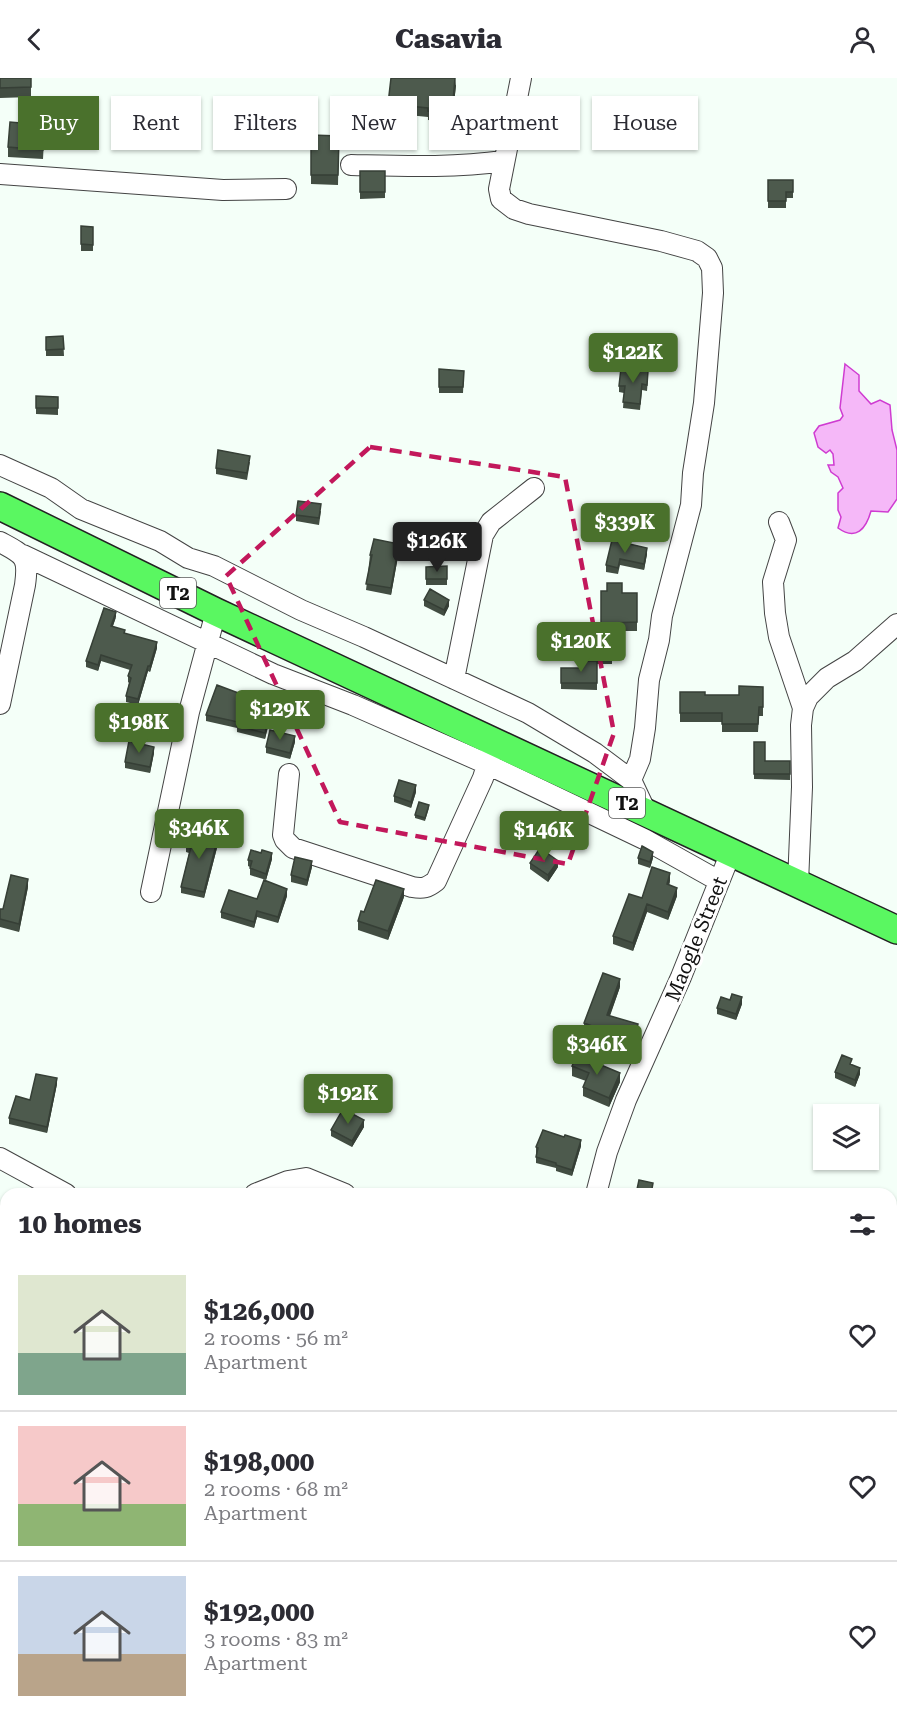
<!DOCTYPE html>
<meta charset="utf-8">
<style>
body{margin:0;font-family:"Roboto Serif",serif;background:#f7f7f7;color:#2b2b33;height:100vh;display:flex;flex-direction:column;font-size:22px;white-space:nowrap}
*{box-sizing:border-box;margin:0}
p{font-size:20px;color:#7c7c81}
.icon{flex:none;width:33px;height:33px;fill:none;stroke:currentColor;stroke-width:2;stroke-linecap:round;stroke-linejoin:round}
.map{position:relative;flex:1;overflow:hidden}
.details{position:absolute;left:0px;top:1110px;width:897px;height:536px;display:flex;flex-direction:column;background:#fff;border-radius:18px 18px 0 0;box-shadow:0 2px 4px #0004}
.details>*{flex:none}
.top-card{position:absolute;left:18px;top:18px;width:861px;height:54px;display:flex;gap:12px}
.buttons{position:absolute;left:813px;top:1026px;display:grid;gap:12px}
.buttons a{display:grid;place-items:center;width:66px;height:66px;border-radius:0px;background:#fff;box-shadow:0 2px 4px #0004;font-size:30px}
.price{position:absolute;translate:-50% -51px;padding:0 14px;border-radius:6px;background:#4a712c;color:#fff;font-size:20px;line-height:39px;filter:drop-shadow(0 2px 3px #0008)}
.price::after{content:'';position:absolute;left:50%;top:36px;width:18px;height:14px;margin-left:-9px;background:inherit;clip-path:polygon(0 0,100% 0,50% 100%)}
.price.active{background:#222;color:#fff}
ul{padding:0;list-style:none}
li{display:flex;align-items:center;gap:18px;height:150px;padding:0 18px}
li+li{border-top:2px solid #e1e1e2}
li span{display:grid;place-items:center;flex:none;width:168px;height:120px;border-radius:0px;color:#555}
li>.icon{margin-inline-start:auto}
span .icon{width:72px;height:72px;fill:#fffc;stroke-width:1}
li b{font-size:26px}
h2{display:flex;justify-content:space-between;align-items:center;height:72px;padding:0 18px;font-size:26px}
.tag{padding:0 21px;border-radius:0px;background:#fff;box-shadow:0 2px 4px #0004;font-size:21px;line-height:54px}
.tag.active{background:#4a712c;color:#fff}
header{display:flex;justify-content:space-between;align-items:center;height:78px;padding:0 18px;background:#fff;font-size:27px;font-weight:800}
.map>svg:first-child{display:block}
</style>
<header><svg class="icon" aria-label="back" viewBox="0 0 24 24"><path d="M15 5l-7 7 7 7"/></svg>Casavia<svg class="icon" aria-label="person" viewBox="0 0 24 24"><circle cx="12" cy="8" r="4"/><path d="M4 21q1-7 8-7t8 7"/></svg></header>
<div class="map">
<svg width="897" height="1645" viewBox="0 0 897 1645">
<rect width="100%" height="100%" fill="#f4fff8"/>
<path fill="#f5b8f8" stroke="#cf3cd1" stroke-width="1.5" d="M845,286L859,297V313L871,326L880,322L890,327L892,352L897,372V421L888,434L871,433C866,451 856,463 838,450L841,439L838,432V415L843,410L838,399L831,394L828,387H834L833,376L830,372L826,375L818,369L814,355L819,348L840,342L843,338L840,330Z"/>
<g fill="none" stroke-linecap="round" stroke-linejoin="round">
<g stroke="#444" stroke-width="22">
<path id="minor" d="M521,0L499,111L501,121L514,131L529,136L661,163L697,173L707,180L712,190L713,215L704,325L693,395L691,427L662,538L659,562L649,602L645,650L640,681L631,702
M351,87C402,88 453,90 504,83
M0,96L223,112L286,111
M0,387L51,410L81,431L160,463L188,480L214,488L301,532L364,559L528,635L595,675L631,702L646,734
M779,444L786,462L773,504L775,535L779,559L803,630
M0,464C24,477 29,478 25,507L0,626
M23,477L273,596L353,627L487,686L644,761L719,803
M454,601L483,457L491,444L534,410
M289,696L283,757L285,762L293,770L412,809C423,811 427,810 436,803L483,700L491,674
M798,805L802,709L801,647L803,630L808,619L827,600L855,583L897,546
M151,814L189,634L216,534
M0,1080L66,1116
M255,1116L288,1103L306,1100L345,1116
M596,1116L607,1074L626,1022L681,899L731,774
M891,1428L897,1427
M0,1467H6
M248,1645L249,1640
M463,1645L464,1640"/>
</g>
<g stroke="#222" stroke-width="30">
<path id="highway" d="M0,428L216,534L897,852"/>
</g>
<use href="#minor" stroke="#fff" stroke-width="20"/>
<use href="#highway" stroke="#5af761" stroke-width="27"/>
</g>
<path fill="#424d42" d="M0,0H31V19L0,20Z
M456,7L452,44L428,42V39L388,35V26Z
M45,43L43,81L8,79V69L21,45Z
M311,57L339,58L338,107L311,106Z
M360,93H385V120L360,121Z
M768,102H793V120H786V130H768Z
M81,148L93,149V173H81Z
M63,258L64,278H46V259Z
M439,291L464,293L463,315H439Z
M648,299L647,313L642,312L640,332L623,330L624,315L619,314V308Z
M36,318L58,319V337L36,336Z
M250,384L247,402L216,396V390Z
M321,433L319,447L296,443V437Z
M612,462L647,476L644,492L620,487L618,496L606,494V487Z
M450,463L467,470L465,483H449Z
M399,473L391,517L366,512L370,477Z
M447,488V507H426V489Z
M622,515H637V553H612V586H597V612L561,611V590H579L594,583V558H601Z
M424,522L449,528L444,538L424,528Z
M116,539L113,548L125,555L157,570L150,594L148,593L138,627L126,624V618L129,605L128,604V598L130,592L101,583L98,593L86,589V583Z
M763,609V638H759L758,654H722V644H680V614L705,617H739Z
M241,622V623L271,636L265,661L237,654V650L206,643V637Z
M295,664L290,681L266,675V669Z
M754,664L765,683H790V702L754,701Z
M154,675L150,695L125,690V684Z
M416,714L411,730L394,724V718Z
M429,730L425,743L415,740V737Z
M218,766L204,820L181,815V809L189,775L186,774V768Z
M261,775L272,781L266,802L250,797V789L248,788V782Z
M638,780H653L650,790L638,786Z
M530,785L558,789L548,804L530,791Z
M312,789L307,808L291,804V797Z
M670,803L669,807L677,818L668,842L647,834L633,873L613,866V858L642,820Z
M28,809L19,854L0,849V831H3Z
M287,818L278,845L257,839L254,850L221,840V834L257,821Z
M404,819L388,862L358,852V843L364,834Z
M620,909L610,938L638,955L632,976L617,972V966L584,954V945Z
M742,926L736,942L717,936V930Z
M852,987L860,996L855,1009L835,1000V994Z
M572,988L620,1004L609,1029L583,1018V1009L586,1003L572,998Z
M57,1006L47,1055L9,1046V1040Z
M364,1049L352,1069L331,1058V1052Z
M581,1068L572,1098L556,1093V1090L536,1085V1069Z
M0,1157H6V1181L0,1179Z"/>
<path fill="#363f36" d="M456,0V7L452,44V35Z
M399,466V473L391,517V510Z
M647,470V476L644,492V486Z
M449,522V528L444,538V532Z
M116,534V539L111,553V548Z
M157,564V570L150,594V588Z
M101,577V583L98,593V587Z
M148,588V593L138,627V621Z
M271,630V636L265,661V655Z
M295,658V664L290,681V675Z
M154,669V675L150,695V689Z
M416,707V714L411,730V724Z
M218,759V766L204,820V814Z
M653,774V780L650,790V784Z
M272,775V781L266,802V796Z
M312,783V789L307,808V802Z
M558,783V789L548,804V797Z
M670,795V803L667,814V806Z
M28,801V809L19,854V846Z
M677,810V818L668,842V834Z
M287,811V818L278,845V839Z
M404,811V819L388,862V853Z
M647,826V834L633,873V865Z
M257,833V839L254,850V844Z
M620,901V909L607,945V937Z
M742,919V926L736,942V936Z
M638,946V955L632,976V968Z
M860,990V996L855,1009V1002Z
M620,995V1004L609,1029V1020Z
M57,1000V1006L47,1055V1049Z
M364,1042V1049L352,1069V1063Z
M581,1062V1068L572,1098V1092Z"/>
<path fill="#4d5a4d" stroke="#363f36" stroke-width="1.5" d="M0,0H31V9L0,10Z
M391,0H455L452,35L428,33V30L388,26Z
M22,32L45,34L43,72L8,69L10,44L21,45Z
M311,57L339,58L338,97H311Z
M360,93H385V114H360Z
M768,102H793V114H786V123H768Z
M81,148L93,149V167L81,166Z
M63,258L64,271L46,272V259Z
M621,290L648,293L647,307L642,306L640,326L623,324L625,308H619Z
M439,291L464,293L463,309H439Z
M36,318L58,319V330H36Z
M218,372L250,378L247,395L216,390Z
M298,423L321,426L319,440L296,437Z
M374,461L399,466L391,510L366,506L372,477H370Z
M612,462L647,470L644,486L620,481L618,490L606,487Z
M450,463L467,464L465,477L449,476Z
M447,488V501H426V489Z
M607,505H622V515H637V544L612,545V577H594V558H601V513H607Z
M430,511L449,522L444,532L424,522Z
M104,530L116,534L111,548L125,552L124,555L157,564L150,588H148L138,621L126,618L131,600L128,598L132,587L101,577L98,587L86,583Z
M579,583H597V605H561V590H579Z
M217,607L241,616L239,623L271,630L265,655L237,648L238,644L206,637Z
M739,608L763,609V629H759L758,646H722V635H680V614H705V617H739Z
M270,652L295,658L290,675L266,669Z
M129,663L154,669L150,689L125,684Z
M754,664H765V683H790V696H754Z
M399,702L416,707L411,724L394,718Z
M419,724L429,727L425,740L415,737Z
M191,751L218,759L204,814L181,809L191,769L186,768Z
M642,768L653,774L650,784L638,780Z
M540,770L558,783L548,797L530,785Z
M251,772L261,775L262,772L272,775L266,796L250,790L252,783L248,782Z
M295,779L312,783L307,802L291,797Z
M652,789L670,795L667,806L677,810L668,834L647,826L633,865L613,858L629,816L642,820Z
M11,797L28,801L19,846L0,841V831H3Z
M264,802L287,811L278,839L257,833L254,844L221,834L229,812L257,821Z
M376,802L404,811L388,853L358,843L361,833L364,834Z
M603,895L620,901L607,937L638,946L632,968L617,963L619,958L584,945Z
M732,916L742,919L736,936L717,930L721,919L730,922Z
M577,977L620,995L609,1020L583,1009L589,995L572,988Z
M842,977L852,981L850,986L860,990L855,1002L835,994Z
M36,996L57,1000L47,1049L9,1040L16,1018L30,1022Z
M343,1031L364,1042L352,1063L331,1052Z
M543,1052L564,1059L565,1057L581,1062L572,1092L556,1087V1085L536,1079L538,1070L536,1069Z
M639,1102L653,1105L651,1116H636Z
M1,1156L6,1157V1174L0,1172Z"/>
<path fill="none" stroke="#c2185b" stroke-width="4.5" stroke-dasharray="12 8" stroke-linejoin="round" d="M370,369L565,399L614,655L568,786L340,744L226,498Z"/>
<g text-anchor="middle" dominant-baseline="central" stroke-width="6" stroke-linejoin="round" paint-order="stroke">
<g fill="#fff" stroke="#585858" stroke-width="1.5">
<rect x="160" y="500" width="36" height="30" rx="4.5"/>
<rect x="609" y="710" width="36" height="30" rx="4.5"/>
</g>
<g font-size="18" font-weight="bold" fill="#111">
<text x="178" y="515">T2</text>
<text x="627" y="725">T2</text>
</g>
<g font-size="20" fill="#111" stroke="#fff">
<text transform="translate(696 861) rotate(-68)">Maogle Street</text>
</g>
</g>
</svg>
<div class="buttons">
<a><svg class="icon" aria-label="layers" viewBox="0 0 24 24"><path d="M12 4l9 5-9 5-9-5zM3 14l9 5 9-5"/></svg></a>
</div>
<b class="price" style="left:633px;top:306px">$122K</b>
<b class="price" style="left:625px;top:476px">$339K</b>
<b class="price active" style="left:437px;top:495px">$126K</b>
<b class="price" style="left:581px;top:595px">$120K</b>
<b class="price" style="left:280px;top:663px">$129K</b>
<b class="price" style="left:139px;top:676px">$198K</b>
<b class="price" style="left:199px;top:782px">$346K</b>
<b class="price" style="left:544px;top:784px">$146K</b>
<b class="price" style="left:597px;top:998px">$346K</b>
<b class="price" style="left:348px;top:1047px">$192K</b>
<div class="top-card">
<a class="tag active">Buy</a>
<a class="tag">Rent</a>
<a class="tag">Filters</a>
<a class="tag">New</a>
<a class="tag">Apartment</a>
<a class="tag">House</a>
</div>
<section class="details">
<h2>10 homes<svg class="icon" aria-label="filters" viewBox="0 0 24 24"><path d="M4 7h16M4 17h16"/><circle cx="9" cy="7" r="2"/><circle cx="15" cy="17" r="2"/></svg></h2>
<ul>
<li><span style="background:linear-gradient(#dfe7d0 65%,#7fa58c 0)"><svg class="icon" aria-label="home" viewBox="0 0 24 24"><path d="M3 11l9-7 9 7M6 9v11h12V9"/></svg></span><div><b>$126,000</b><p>2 rooms · 56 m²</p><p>Apartment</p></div><svg class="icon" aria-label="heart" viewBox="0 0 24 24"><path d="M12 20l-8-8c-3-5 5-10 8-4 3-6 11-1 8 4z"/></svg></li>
<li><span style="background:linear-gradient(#f6c9c9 65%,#8fb573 0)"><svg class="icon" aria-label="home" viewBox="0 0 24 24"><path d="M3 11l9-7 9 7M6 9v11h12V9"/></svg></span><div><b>$198,000</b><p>2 rooms · 68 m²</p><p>Apartment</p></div><svg class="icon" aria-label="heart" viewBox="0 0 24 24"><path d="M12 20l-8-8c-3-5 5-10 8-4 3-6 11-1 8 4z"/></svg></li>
<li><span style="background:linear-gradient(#c9d6e8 65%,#b9a48a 0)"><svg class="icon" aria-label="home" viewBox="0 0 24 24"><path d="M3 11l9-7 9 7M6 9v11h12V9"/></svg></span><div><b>$192,000</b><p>3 rooms · 83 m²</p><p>Apartment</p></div><svg class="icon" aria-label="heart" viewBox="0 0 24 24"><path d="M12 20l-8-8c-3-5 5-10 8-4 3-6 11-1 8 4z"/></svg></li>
</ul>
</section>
</div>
